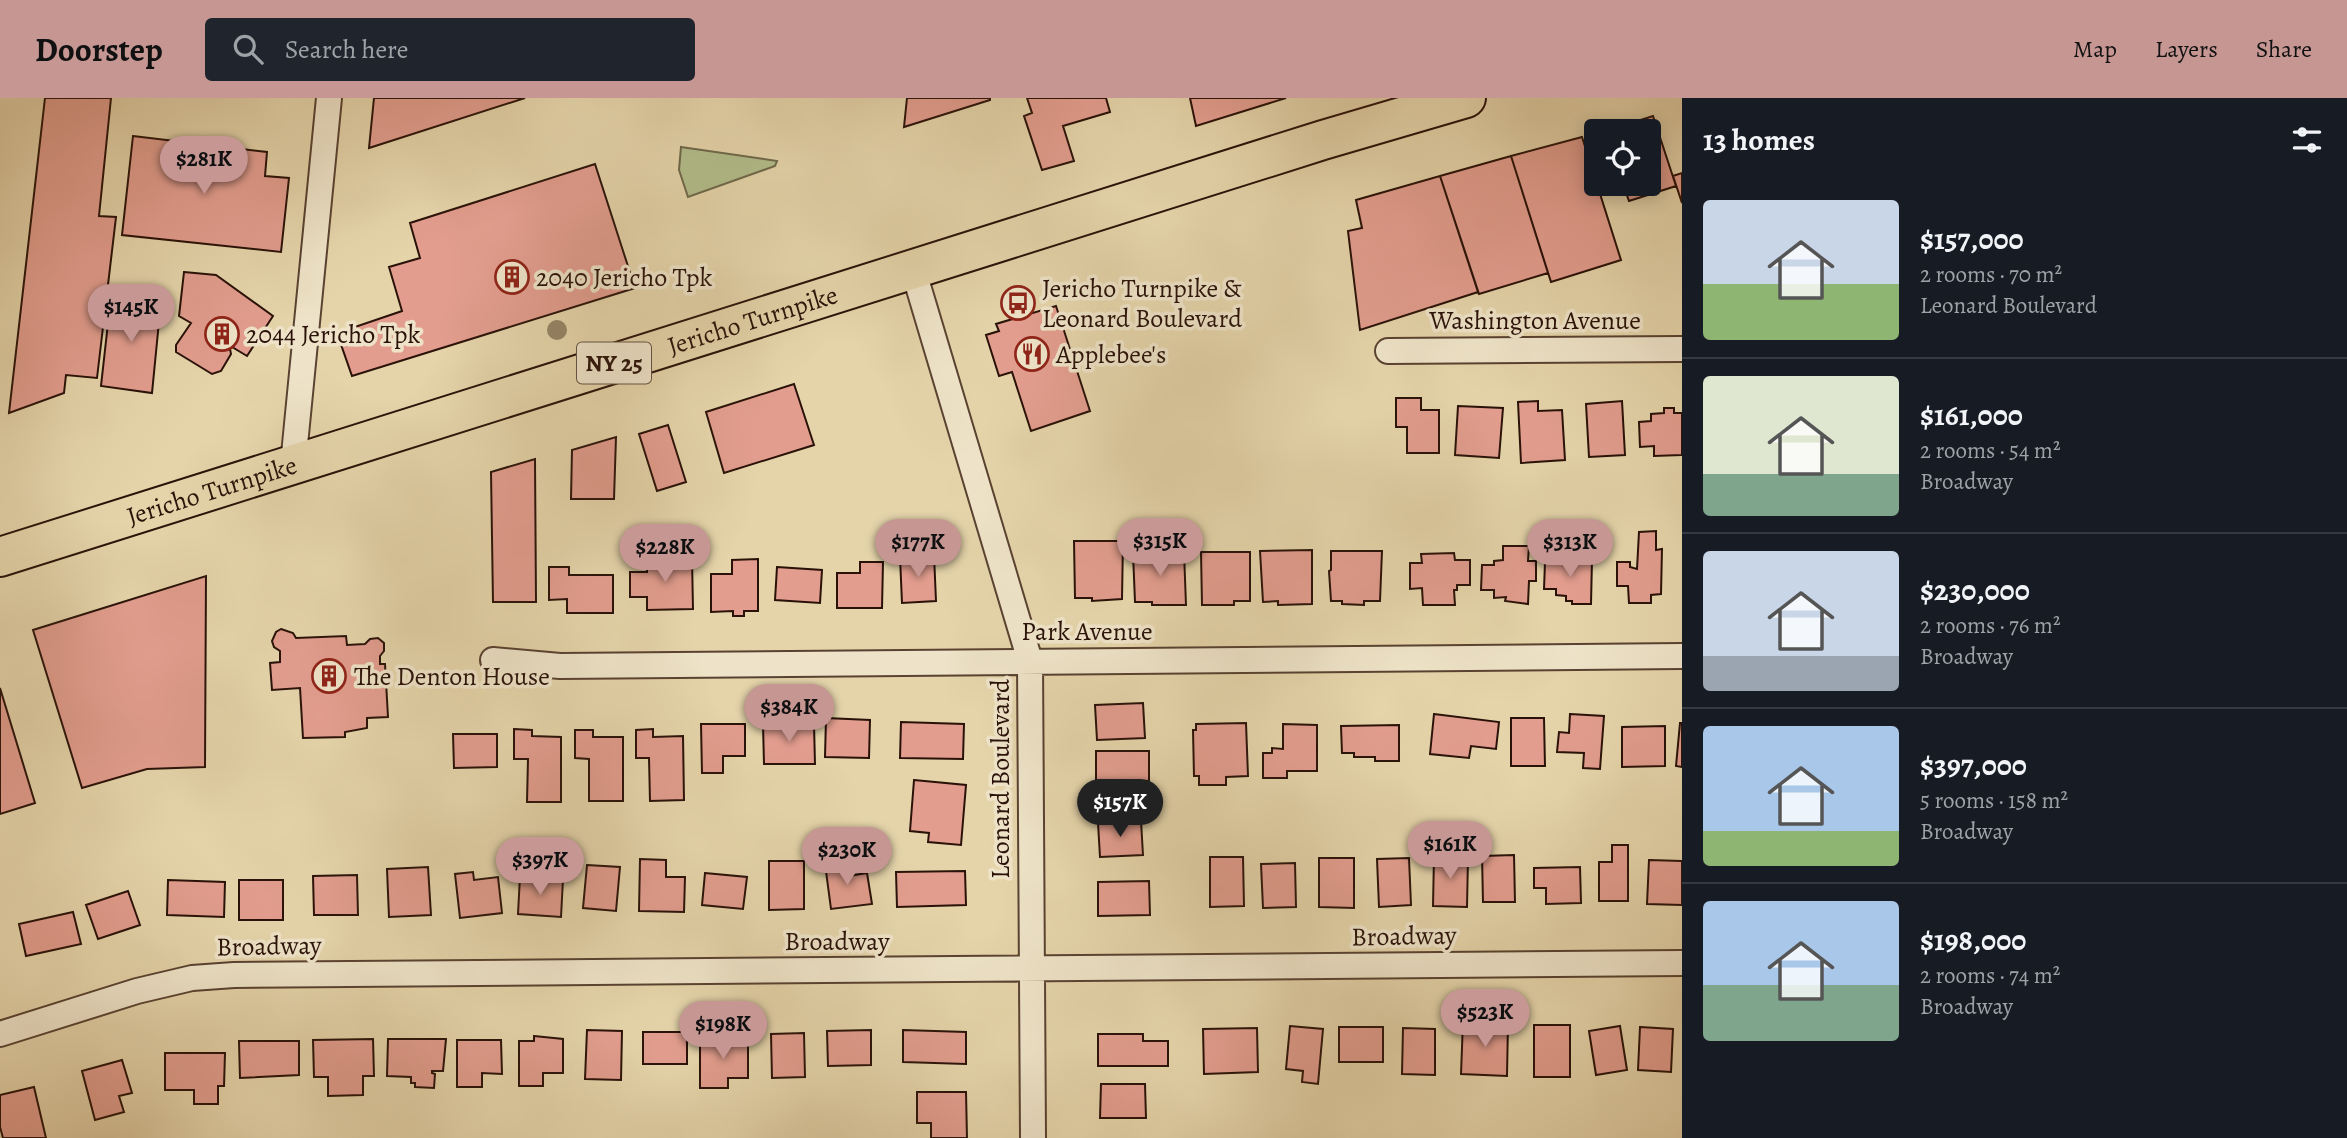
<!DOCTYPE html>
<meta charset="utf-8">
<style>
body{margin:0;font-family:Alegreya,serif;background:#20242c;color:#f1f3f6;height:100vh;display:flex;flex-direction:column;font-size:26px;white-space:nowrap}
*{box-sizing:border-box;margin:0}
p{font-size:23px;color:#9ea1a6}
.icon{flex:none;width:38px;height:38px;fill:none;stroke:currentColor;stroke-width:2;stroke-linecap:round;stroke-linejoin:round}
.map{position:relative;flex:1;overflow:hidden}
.drawer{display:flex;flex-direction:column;background:#171b24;width:665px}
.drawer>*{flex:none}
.buttons{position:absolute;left:1584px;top:21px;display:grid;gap:14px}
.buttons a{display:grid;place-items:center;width:77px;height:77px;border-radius:7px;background:#171b24;box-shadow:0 4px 18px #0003;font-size:35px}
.price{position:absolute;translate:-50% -60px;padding:0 16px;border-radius:24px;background:#c59692;color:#111;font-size:23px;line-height:46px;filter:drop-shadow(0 2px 4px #0008)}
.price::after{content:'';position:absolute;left:50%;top:42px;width:21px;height:16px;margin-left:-10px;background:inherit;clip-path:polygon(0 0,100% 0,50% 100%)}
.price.on{background:#222;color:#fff}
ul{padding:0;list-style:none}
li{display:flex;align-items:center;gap:21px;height:175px;padding:0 21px}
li+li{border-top:2px solid #363941}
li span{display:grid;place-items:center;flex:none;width:196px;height:140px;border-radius:7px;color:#555}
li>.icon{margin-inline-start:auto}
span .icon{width:84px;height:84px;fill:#fffc;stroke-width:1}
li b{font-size:30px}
h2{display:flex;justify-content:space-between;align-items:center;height:84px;padding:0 21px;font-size:30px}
header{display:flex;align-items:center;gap:42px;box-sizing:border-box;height:98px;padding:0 35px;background:#c59692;color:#111}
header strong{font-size:33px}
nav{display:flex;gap:38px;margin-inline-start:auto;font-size:24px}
.search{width:490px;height:63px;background:#20242c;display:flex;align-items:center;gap:18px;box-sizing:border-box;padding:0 24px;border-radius:7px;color:#9ea1a6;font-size:26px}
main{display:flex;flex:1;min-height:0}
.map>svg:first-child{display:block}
</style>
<header>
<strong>Doorstep</strong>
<div class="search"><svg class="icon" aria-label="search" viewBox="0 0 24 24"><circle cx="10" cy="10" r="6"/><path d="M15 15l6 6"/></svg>Search here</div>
<nav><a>Map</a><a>Layers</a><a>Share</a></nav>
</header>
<main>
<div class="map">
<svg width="1682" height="1040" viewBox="0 0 1682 1040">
<rect width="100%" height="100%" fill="#e5d4aa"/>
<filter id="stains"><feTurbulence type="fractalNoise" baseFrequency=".00286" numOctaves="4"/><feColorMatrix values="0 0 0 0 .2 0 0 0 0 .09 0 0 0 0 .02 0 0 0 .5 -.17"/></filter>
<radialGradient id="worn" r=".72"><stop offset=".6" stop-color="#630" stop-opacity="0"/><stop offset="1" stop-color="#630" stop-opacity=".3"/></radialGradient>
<path fill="#b2bd8b" stroke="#6e684a" stroke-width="2" d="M681,49L777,63L775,68L688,99L679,72Z"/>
<path fill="#e29d8e" stroke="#2a1209" stroke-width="2" d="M45,0H111L99,118L116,119L97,280L66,277L64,295L9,315Z
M374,0H525L369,50Z
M907,0H990V2L904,29Z
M1027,0H1106L1110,14L1063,28L1074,63L1042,72L1024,18L1032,15Z
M1190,0H1286L1196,28Z
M1653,18L1676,88L1629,103L1623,86H1648V33H1606Z
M133,38L267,54L265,78L289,80L281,154L122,137Z
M1582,39L1621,162L1551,184L1511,58Z
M1511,58L1548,175L1479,196L1440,78Z
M595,66L635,190L352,278L337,235L402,213L389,169L420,160L410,125Z
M1682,75V105L1673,78Z
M1440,78L1478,194L1360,232L1348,133L1362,130L1356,102Z
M184,174L216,177L273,218L247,258L232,249L230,251L231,256L221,273L212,276L176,254V247L191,225L179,218Z
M111,198L161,203L152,295L101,288Z
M1056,208L1090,313L1031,333L1012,274L999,278L986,237L999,233L996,226Z
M794,286L814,347L724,375L706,314Z
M1396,300H1421V312H1439V355H1407V329H1396Z
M1538,303V313L1562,312L1565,362L1521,365L1518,304Z
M1622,303L1625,357L1589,359L1586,306Z
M1458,308L1503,310L1499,360L1455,357Z
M1664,310H1674V315H1682V357L1654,358V348L1640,349L1639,324L1651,323V316L1664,315Z
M668,327L686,384L657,393L639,336Z
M616,339L614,401H571L572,352Z
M535,361L536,504H493L491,374Z
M1656,433V452L1662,451L1661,496L1651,497V505H1629L1628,488H1617V464H1630V469L1637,471L1639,434Z
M1074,443H1123L1122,501L1092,503V500H1075Z
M1503,448H1529L1528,463H1536V483H1529L1528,506L1505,503L1506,499L1494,500V492H1481L1482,467H1494V463L1503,462Z
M1312,452V506L1278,507V503L1263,504L1260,453Z
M1331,453H1382L1380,503H1364V507L1342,506V503H1331L1329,473L1331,472Z
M1184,454L1186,507H1152V504H1135L1133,455Z
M1201,454H1250V503H1234V507H1202Z
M1454,455L1455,462H1470V487H1457V492H1454L1455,507H1423L1422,490L1410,491V465H1422L1421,456Z
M934,457L936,503L902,505L900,459Z
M692,460L693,511L647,512V499H630V474H647V461Z
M1556,460L1592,461L1591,506H1572V503H1566V498L1556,497V491H1544L1545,464H1556Z
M758,461V513H744V518H733V513L711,514V476H732V462Z
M860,464H883L882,510H837V475H860Z
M549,469H569V477H613V515H567V501L549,502Z
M777,469L822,472L820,505L775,502Z
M206,478L205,669L147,671L82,690L33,532Z
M281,531L293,535L296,540L346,538L347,547L365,546L370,541L378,540L384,545V553L380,558V566H385L388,619L367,620V630L345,634V639L303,640L300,590L272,592L270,565L280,564V553L274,549L272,543L276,534Z
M0,590L35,705L0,716Z
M1143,605L1145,640L1097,642L1095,607Z
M1434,616L1499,624L1496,651L1471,648L1469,660L1430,656Z
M1570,616L1604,618L1600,671L1583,670L1584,655L1557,654L1559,634L1569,635Z
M826,620L870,622L869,660L825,659Z
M1511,620H1544L1545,668H1511Z
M901,624L964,626L963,661L900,660Z
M1246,625L1248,678L1226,679V687H1199V678H1194L1193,632H1196V626Z
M1680,625H1682V669L1676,668Z
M701,626H745V658H723V675H702Z
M763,626H814L815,666H764Z
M1283,626L1317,627V673H1287V680H1263V655H1272V650L1283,651Z
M1399,627V663H1375V659H1354V655H1342L1341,628Z
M1665,628V668L1622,669V629Z
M514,631L532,632V638L561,639V704H527L528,661H514Z
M653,631V639L683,638L684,702L650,703L649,660H636V632Z
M575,632H593V639H623V703H589V661L575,660Z
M453,636H497V669L454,670Z
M1096,653H1149V683L1096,682Z
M914,682L966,687L961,747L928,744L929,735L910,733Z
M1141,723L1143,757L1100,759L1098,725Z
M1612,747H1628V803H1599V764H1612Z
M1514,757L1515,804H1483L1482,758Z
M1434,758L1468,759L1467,809L1433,808Z
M1210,759H1243L1244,808L1210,809Z
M1319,760H1354V810L1319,809Z
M1409,760L1411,807L1379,809L1377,761Z
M640,761L666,762V779H685L684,814L639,813Z
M1649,762L1682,763V807L1647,806Z
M769,763H804V811L769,812Z
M846,764L848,778L867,775L872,806L831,811L825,766Z
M1295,765L1296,809L1263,810L1261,766Z
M587,767L620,769L616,813L583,810Z
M428,769L431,817L389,819L387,771Z
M1580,769L1581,805L1546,806V790H1534V770Z
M965,773L966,807L897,809L896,774Z
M473,774L474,782L498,779L502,815L460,820L455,776Z
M705,775L747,779L743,811L702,807Z
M357,777L358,817H314L313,778Z
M520,778L563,781L561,819L518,816Z
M168,782L225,784L224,819L167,817Z
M239,782H283V822H239Z
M1149,783L1150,817L1098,818V784Z
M128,793L140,827L98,841L86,807Z
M73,814L81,846L26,858L19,826Z
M1463,923L1508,925L1507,978L1461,976Z
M1534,927H1570V979H1534Z
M1290,928L1323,931L1318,986L1302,984L1303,973L1286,971Z
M1620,928L1627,972L1596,977L1589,933Z
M1339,929H1383V964H1339Z
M1640,929L1673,931L1671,974L1638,972Z
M1257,930L1258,974L1204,976L1203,931Z
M1403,930L1435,931V977L1402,976Z
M587,932L622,933L621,982L585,981Z
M871,932V967L828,968L827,933Z
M903,932L966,934V966L903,964Z
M643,934H687V966H643Z
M804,935L805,979L772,980L771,936Z
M1098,936H1143V943H1168V968H1098Z
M534,938L563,941V975H543V988H519V943H534Z
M700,940H748V980H728V990H700Z
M373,941L374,978H363V997L328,998V979H314L313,942Z
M388,941H446L443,973H432V975L435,976L434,990L415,989V985H411V979L387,978Z
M457,942H501L502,976L482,975V989H457Z
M239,943H299V977L240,980Z
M165,955H225L224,988H218V1006H194V992H165Z
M122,962L132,995L119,998L124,1014L95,1022L82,973Z
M1101,986H1145L1146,1020H1100Z
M34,989L46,1040H3L0,1029V997Z
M917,994H966L967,1040H931V1025H917Z"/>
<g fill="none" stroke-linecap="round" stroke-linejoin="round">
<g stroke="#594231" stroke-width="28">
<path id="street" d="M913,171L1030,563L1033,1040
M1388,253L1682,251
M293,367L329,0
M493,562L560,568L1682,558
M0,936L137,893L192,880L234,877L1682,865"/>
</g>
<g stroke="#2a1209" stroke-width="42">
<g id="primary">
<path id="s1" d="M0,459L1323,42L1466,0"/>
</g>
</g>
<use href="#street" stroke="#eee3c8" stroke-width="24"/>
<use href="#primary" stroke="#e5d4aa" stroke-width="38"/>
</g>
<circle fill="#958567" cx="557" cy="232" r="10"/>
<defs>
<g id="building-ring" transform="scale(1.75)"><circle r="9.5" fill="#eee3c8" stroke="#8f2418" stroke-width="1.5"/><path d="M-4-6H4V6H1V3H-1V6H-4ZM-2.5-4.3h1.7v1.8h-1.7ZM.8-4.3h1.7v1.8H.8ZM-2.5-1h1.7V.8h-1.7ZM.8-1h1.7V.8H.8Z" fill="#8f2418"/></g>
<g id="bus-ring" transform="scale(1.75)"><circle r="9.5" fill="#eee3c8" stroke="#8f2418" stroke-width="1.5"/><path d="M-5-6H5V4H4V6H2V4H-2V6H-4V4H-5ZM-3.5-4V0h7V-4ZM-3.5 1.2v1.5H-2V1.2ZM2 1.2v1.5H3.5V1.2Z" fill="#8f2418"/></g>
<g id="restaurant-ring" transform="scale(1.75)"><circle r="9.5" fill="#eee3c8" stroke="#8f2418" stroke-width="1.5"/><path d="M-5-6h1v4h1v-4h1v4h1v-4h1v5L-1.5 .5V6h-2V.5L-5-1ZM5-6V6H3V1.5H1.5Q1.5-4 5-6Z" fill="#8f2418"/></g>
</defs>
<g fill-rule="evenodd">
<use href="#building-ring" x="512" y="179"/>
<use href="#bus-ring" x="1018" y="205"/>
<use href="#building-ring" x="222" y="236"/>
<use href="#restaurant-ring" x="1032" y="256"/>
<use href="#building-ring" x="329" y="578"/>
</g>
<g text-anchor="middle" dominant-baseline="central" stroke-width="7" stroke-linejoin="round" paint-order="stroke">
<rect fill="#eee3c8" stroke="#655142" stroke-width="2" x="577" y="244.5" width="74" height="41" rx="5"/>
<g font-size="24" font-weight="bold" fill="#2a1209">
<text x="614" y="265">NY 25</text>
</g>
<g font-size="26" fill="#2a1209" stroke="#eee3c8" text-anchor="start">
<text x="536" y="179">2040 Jericho Tpk</text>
<text x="1042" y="190">Jericho Turnpike &amp;<tspan x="1042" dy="30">Leonard Boulevard</tspan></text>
<text x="246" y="236">2044 Jericho Tpk</text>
<text x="1056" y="256">Applebee's</text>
<text x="354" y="578">The Denton House</text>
</g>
<g font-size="26" fill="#2a1209" stroke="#eee3c8">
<text stroke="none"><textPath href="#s1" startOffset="789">Jericho Turnpike</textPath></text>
<text x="1535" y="222">Washington Avenue</text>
<text stroke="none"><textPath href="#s1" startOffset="222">Jericho Turnpike</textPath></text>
<text x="1087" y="533">Park Avenue</text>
<text transform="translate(1000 681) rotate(-90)">Leonard Boulevard</text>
<text transform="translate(1404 838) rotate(-1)">Broadway</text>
<text x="837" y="843">Broadway</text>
<text transform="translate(269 848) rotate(-1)">Broadway</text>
</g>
</g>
<rect width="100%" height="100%" filter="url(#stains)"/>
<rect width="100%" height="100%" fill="url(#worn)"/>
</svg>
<div class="buttons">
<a><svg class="icon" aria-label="locate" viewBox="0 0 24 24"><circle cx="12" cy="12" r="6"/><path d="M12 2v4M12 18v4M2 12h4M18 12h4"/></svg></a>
</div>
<b class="price" style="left:204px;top:98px">$281K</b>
<b class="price" style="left:131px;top:246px">$145K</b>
<b class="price" style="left:1160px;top:480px">$315K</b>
<b class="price" style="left:918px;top:481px">$177K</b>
<b class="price" style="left:1570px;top:481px">$313K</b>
<b class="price" style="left:665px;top:486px">$228K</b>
<b class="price" style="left:789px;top:646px">$384K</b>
<b class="price on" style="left:1120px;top:741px">$157K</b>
<b class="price" style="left:1450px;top:783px">$161K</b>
<b class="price" style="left:847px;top:789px">$230K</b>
<b class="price" style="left:540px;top:799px">$397K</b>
<b class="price" style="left:1485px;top:951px">$523K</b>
<b class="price" style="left:723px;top:963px">$198K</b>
</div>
<section class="drawer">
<h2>13 homes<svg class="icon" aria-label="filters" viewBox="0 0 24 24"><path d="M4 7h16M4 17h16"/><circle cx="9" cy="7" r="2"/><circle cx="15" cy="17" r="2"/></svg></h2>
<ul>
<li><span style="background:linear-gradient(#c9d6e8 60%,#8fb573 0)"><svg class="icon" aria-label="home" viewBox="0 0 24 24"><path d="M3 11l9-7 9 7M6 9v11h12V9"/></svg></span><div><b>$157,000</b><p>2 rooms · 70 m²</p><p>Leonard Boulevard</p></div></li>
<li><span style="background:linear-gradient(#dfe7d0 70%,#7fa58c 0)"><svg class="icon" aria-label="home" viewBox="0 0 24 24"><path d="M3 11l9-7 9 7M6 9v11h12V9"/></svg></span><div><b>$161,000</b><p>2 rooms · 54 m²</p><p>Broadway</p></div></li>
<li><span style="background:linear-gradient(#c9d6e8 75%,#9aa5b1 0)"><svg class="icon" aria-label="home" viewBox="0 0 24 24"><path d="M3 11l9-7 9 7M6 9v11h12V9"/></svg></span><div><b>$230,000</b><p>2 rooms · 76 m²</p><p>Broadway</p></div></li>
<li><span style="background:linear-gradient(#a9c7e8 75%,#8fb573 0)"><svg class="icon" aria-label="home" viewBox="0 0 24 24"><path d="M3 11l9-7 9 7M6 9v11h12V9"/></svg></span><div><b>$397,000</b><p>5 rooms · 158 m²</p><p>Broadway</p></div></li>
<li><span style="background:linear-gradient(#a9c7e8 60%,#7fa58c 0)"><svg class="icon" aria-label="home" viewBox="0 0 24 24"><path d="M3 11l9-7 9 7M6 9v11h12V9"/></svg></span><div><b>$198,000</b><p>2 rooms · 74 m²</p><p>Broadway</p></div></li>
</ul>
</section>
</main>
